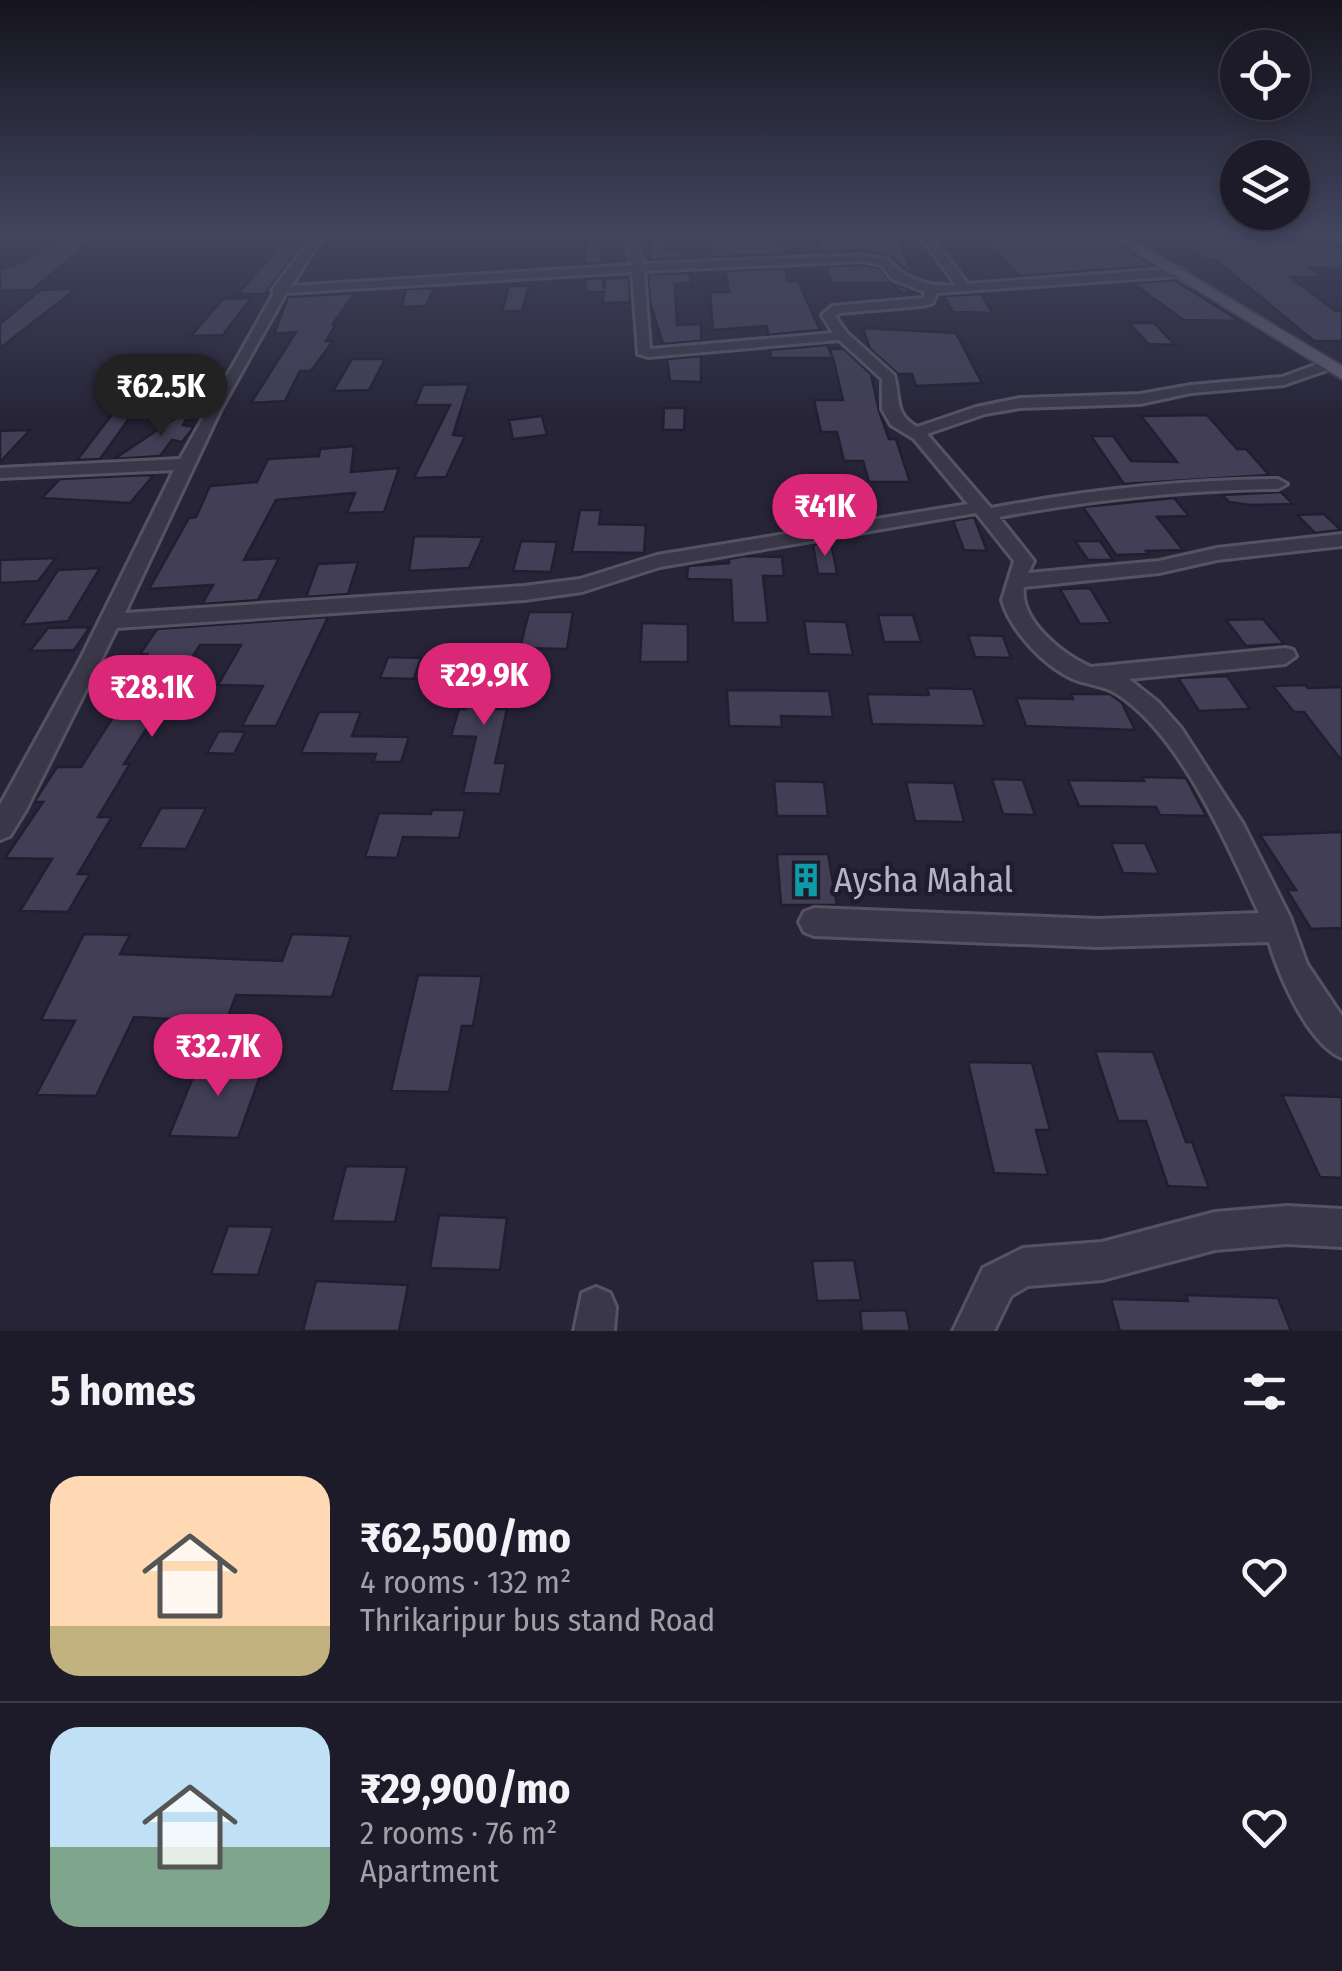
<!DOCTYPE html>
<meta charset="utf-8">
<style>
body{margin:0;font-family:"Fira Sans Condensed",sans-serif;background:#2a2835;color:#f1f3f6;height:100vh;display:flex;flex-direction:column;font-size:38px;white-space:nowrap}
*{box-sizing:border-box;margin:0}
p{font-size:32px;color:#a0a1a8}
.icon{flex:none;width:55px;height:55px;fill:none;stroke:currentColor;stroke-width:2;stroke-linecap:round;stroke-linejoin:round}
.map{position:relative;height:1331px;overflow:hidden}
.side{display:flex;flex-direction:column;background:#1d1b29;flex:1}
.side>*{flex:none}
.fabs{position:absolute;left:1220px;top:30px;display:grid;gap:20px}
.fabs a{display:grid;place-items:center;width:90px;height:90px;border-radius:50%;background:#1d1b29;box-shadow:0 5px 15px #0003,0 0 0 2px #3b3946;font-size:50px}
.price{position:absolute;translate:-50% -85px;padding:0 22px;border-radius:35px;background:#db2777;color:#fff;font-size:32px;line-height:65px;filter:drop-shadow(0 2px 5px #0008)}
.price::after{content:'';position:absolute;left:50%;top:60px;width:30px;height:22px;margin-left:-15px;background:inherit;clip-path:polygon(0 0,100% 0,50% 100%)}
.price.on{background:#222;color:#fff}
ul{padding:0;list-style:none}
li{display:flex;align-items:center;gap:30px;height:250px;padding:0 50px}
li+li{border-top:2px solid #3b3946}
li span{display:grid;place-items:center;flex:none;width:280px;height:200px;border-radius:30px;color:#555}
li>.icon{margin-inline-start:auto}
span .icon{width:120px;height:120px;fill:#fffc;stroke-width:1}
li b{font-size:42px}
h2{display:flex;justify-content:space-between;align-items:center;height:120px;padding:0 50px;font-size:42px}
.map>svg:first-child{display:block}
</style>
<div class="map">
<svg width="1342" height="1331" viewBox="0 0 1342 1331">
<rect width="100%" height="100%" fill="#272437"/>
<path fill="#413e55" stroke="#211f2f" stroke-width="2.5" d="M588,232H598L602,263L584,264Z
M750,232H772L777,247H785V254L712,257L711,239H752Z
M813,232H870L874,238H898L912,274L890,256L864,251L821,253Z
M1038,232H1100L1152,266L1019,276L981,235Z
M1191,237L1327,242L1342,252V269L1310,268L1322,277H1290L1335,311H1342V341H1314L1216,260H1206L1183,242H1198Z
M61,239H94L32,290L0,291V268L12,267Z
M651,240H669L668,251L681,250L684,259L650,260Z
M280,246H301L265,294H238Z
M864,265L879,268L891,282L914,292L902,293L891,283H832L826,266Z
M786,268L787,281H798L820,330L768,335L767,326L713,330L710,292H729L725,271Z
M689,273L692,283L675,284L677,325L701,324V341L663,344L650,302L648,278L650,274Z
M603,278L604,289L606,278H629L630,302L603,303L604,292H586L585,279Z
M1174,280L1240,321L1184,320L1132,283Z
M509,286H529L522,311H502Z
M434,288L426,306L402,307L406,289Z
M76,289L0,348V324L40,290Z
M355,293L333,324H336L326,341H333L311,371H300L285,401L251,403L296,332L274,334L288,297Z
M981,294L993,313L953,312L944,296Z
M251,298L223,335L191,336L223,299Z
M1129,323H1154L1175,345L1149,344Z
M863,328L956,333L982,383L916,386L912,374H898L870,349Z
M827,345L832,356L830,349H844L871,374L879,411L889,439H896L910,482H869L863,461H844L837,432H821L814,400H843L833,358H771L770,350Z
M701,356V382L670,381L667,359Z
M352,359H385L369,390L333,391Z
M469,384L453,435L465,436L446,477L414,478L450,405H415L423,385Z
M131,390L143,399L100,459L77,460Z
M195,405L183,425L194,427L182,442L172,440L160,456L114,459Z
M664,408H685L684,430H663Z
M1207,415L1237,449H1246L1269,475L1124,484L1091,436H1113L1131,461L1177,462L1141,416Z
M542,416L547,435L513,439L509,420Z
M30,430L0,462V431Z
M354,446L351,472L399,468L384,512L347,513L355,493L276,500L244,560L279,558L258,600L202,604L213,585L149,589L189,518L196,517L210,486L257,482L268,459L319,456L320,449Z
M146,475L153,476L130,503L42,498L60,479Z
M802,484H819L823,501L859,502L863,517L810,526Z
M1281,492L1293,504L1251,505L1229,502L1222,495Z
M1174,498L1189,516L1157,517L1183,550L1146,551L1148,554L1116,555L1083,507Z
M580,510H601L599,524L646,525L644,553L572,552Z
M1324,514L1341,530L1315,533L1297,515Z
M974,517L987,551L964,550L953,521Z
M414,536L483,537L469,568L409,571Z
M521,541L557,542L551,572L513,571Z
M1075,541H1100L1113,560H1088Z
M831,542L837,574H818L813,545Z
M744,556L782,557L784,576H763L768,623H733L731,580L687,579L688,566L729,563V559Z
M56,558L38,581L0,583V560Z
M358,562L348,594L306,597L318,564Z
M100,568L68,621L22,625L58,570Z
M1090,588L1111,623L1080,624L1060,589Z
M529,612H573L567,649L520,648Z
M878,615H913L921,642H884Z
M328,617L276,726H242L263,686L218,685L241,645H200L124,764H130L98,817H112L78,874H90L68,912L20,911L52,859L5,858L43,802H34L57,767H81L126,697H118L147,654H140L157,629Z
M1263,619L1284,644L1246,646L1226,620Z
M804,621L846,622L853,655L809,654Z
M642,623L688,624V662H640Z
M90,627L74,650L30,651L48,628Z
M968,635L1003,636L1011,658L975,657Z
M480,655H505L493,709H507L495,763H506L500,794L463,793L476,737L451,736L459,709H466Z
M388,657L421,658L414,679L380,678Z
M1227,676L1250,709L1199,711L1178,678Z
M1305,685L1308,688L1342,687V761L1304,712H1294L1273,686Z
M927,688L973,689L985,726L872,724L867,694L929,695Z
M727,690L829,691L833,717L781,716L782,727L729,726Z
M1071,694H1110L1122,703L1135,730L1026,726L1016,698L1073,699Z
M319,712H361L352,736L409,737L401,762H373L376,754L301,753Z
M219,731L245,732L234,754L207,753Z
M1142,777L1186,778L1206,816L1160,815L1156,807L1079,806L1068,780L1144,781Z
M992,779L1023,780L1035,815L1003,814Z
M774,781L824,782L828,816H777Z
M906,782L954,783L964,822L915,821Z
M161,808H206L186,849L139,848Z
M432,810H465L459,838L403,837L397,858L365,857L379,813L431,814Z
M1342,832V928L1311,929L1287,890H1296L1260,835Z
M1111,843H1145L1159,874L1123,873Z
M777,854H828L837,905H781Z
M84,934L130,935L120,954L282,961L292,934L351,936L332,997L236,995L226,1022L134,1017L96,1096L36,1095L75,1021L41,1020Z
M418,975L482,976L473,1026H462L449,1092L391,1091Z
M1095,1051L1153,1052L1186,1142H1192L1209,1188L1168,1186L1146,1121H1118Z
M200,1060L265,1062L238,1138L169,1136Z
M968,1062L1032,1063L1050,1130H1036L1048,1175L994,1173Z
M1282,1095L1342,1097V1178L1320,1177Z
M346,1166L407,1167L395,1222L332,1221Z
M439,1215L507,1218L500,1270L430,1268Z
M228,1226L273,1227L258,1275L211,1274Z
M854,1260L861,1300L817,1301L812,1261Z
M316,1281L408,1285L399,1331H303Z
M1186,1295L1278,1298L1291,1331H1120L1111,1299L1188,1301Z
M906,1310L910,1331H862L860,1311Z"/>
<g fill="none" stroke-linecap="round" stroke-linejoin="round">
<g stroke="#555363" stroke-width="6">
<path id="minor" d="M316,232H326L291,286L632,265L623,232H633L643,264L864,255L889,260C906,281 929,287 956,285L917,232H927L968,284L1180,268L1186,272L1180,276L937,293L933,303L922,306L840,313L835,316L847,333L894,375C901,398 893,413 917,427L976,407L1020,398L1140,394L1191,385L1282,377L1323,362H1333V368L1284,385L1191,393L1140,404L1020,408L985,414L927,434L991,508C1086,490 1182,480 1278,479L1287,484L1278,489C1185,490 1091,500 999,517L1034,561L1028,573L1159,561L1217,548L1342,534V546L1217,560L1159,573L1024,587C1019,620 1063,655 1091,667L1285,648L1293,650L1296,656L1285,664L1129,679L1158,702L1181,728L1243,824L1290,917L1307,964L1342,1016V1058C1308,1044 1279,976 1269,942L1098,947L814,936L804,932L799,922L804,912L814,908L1098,919L1259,913C1227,845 1182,736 1117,694C1104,685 1087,685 1073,679C1044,666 1010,630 1002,600L1014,561L976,513L660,567L582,592L524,600L117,628L26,810L10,836L0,840V805L80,660L174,470L0,478V468L180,459L274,293L272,290ZM864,261L881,265L892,279L925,292L923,298L832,306L822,315L833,333L650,349L644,271ZM632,272L638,354L648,357L839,340L882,379V409L891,425L914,439L968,504L657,555L580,579L524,586L125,613L221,409L286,293Z
M1340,232L1342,242L1324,233L1325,232Z
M1287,1206L1342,1209V1247L1287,1244L1215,1250L1102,1280L1028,1286L1011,1296L994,1331H953L983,1268L1023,1248L1102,1242L1215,1212Z
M596,1287L610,1293L616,1307L614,1331H574L582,1293Z"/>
</g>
<g stroke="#403e4e" stroke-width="4">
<path id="major" d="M1103,232H1119L1342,366V379Z"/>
</g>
<use href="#minor" fill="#3a3848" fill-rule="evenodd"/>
<use href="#major" fill="#585668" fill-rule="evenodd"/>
</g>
<linearGradient id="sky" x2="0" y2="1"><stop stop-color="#15141e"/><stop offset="0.56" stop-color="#41455e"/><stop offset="1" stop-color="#41455e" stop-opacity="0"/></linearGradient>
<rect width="1342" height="418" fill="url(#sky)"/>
<defs>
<g id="building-bare" transform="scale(2.7)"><path d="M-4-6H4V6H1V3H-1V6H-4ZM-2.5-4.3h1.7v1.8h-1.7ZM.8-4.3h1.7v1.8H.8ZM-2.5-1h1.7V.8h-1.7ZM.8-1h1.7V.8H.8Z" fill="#0f9aa8" stroke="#1f1d2d" stroke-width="2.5" paint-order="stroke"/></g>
</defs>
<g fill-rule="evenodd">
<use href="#building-bare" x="806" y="880"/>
</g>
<g text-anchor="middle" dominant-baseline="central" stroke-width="9" stroke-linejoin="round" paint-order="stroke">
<g font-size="35" fill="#b6b3c4" stroke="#1f1d2d" text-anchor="start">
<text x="834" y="880">Aysha Mahal</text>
</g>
</g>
</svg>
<div class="fabs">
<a><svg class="icon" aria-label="locate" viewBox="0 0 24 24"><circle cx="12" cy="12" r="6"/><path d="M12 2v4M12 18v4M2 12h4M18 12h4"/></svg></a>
<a><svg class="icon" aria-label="layers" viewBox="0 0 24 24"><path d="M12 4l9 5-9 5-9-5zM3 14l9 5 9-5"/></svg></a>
</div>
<b class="price on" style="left:161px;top:439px">₹62.5K</b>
<b class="price" style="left:825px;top:559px">₹41K</b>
<b class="price" style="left:484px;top:728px">₹29.9K</b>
<b class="price" style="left:152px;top:740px">₹28.1K</b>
<b class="price" style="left:218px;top:1099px">₹32.7K</b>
</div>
<section class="side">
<h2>5 homes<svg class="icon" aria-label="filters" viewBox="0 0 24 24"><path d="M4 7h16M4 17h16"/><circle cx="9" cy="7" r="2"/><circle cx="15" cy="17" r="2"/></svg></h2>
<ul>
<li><span style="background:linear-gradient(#ffd9b3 75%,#c2b280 0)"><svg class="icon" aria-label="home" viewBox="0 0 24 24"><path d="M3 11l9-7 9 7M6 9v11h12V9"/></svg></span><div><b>₹62,500/mo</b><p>4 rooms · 132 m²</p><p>Thrikaripur bus stand Road</p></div><svg class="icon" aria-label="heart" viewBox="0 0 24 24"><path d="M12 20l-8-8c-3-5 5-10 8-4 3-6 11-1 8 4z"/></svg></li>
<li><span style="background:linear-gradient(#bfe0f5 60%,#7fa58c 0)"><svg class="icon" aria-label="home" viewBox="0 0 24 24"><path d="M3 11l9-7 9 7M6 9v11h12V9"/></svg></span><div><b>₹29,900/mo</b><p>2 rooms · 76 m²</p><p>Apartment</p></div><svg class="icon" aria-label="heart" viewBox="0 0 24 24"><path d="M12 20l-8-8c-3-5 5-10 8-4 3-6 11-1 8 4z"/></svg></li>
</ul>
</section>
